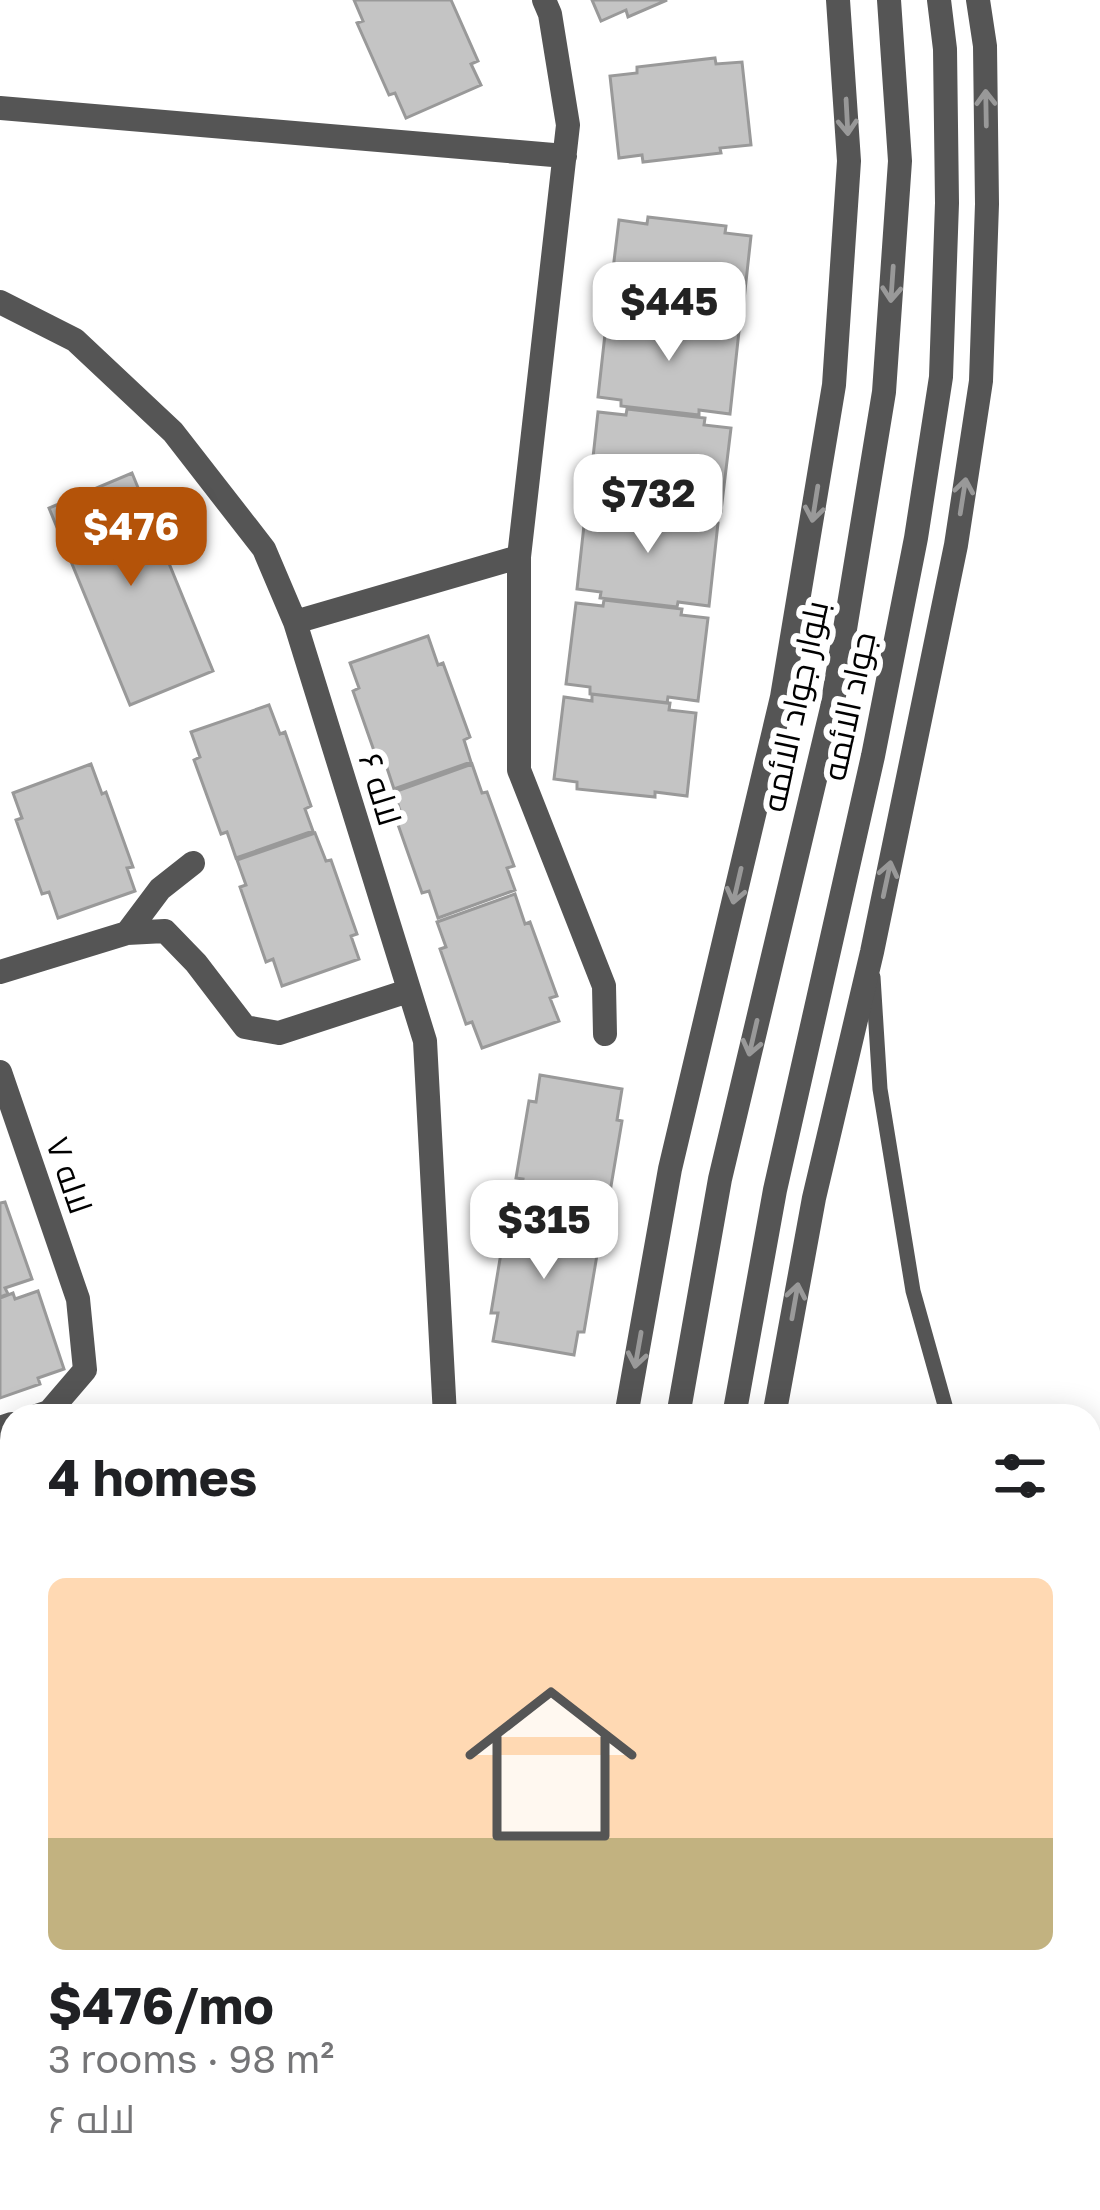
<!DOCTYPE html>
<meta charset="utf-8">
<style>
body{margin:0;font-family:"Golos Text",Cairo,sans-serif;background:#f6f6f6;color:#202124;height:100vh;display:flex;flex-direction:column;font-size:45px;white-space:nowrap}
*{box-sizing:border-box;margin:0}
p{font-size:39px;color:#757577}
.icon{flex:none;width:66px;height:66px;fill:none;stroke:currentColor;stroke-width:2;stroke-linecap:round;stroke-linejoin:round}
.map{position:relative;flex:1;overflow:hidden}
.drawer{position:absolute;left:0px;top:1404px;width:1101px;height:807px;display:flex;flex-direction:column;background:#fff;border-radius:36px 36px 0 0;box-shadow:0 6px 30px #0003}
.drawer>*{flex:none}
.price{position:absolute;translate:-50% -102px;padding:0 27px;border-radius:24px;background:#fff;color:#222;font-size:39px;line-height:78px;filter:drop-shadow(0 3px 6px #0008)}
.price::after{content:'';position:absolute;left:50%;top:72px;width:36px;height:27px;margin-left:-18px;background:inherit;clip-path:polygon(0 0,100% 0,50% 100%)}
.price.selected{background:#b45309;color:#fff}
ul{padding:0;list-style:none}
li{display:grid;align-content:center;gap:24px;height:636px;padding:0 48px}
li span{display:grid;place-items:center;height:372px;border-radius:18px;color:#555}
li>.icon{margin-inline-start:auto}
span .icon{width:216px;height:216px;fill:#fffc;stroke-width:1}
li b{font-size:51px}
h2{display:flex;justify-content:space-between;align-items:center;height:144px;padding:0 48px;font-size:51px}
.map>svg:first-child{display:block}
</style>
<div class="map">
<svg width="1100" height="2210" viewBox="0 0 1100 2210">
<rect width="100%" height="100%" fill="#fff"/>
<path fill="#c4c4c4" stroke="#999" stroke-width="3" d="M354,0H451L478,61L471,64L481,85L406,118L395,93L389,95L357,23L363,21Z
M592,0H667L628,17L626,10L601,21Z
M715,58L716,64L742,62L751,145L720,148L721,153L643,162L642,155L619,158L610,76L637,73V67Z
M648,217L726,226L725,233L751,236L742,318L711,315L710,320L632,312L634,305L609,302L619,220L647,224Z
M635,312L713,322V328L739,331L730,414L699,410V415L621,406V400L598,397L607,316L635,319Z
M627,409L705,418L704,425L731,428L721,511L690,507V512L612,503V496L589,494L598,412L626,415Z
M132,473L213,671L130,705L49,508Z
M615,504L693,513L692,519L718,523L709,606L678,602L677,607L600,598L601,592L577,589L586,507L614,511Z
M604,600L682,609L681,615L708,618L698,701L668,697L667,703L590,694V687L566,684L576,603L603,606Z
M428,636L438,665L443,663L470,737L464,740L471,762L394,789L385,762L379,765L353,691L359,688L350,663Z
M592,694L670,703L669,710L696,713L687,796L655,792V797L577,789V782L554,779L564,697L592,701Z
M269,705L280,734L285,732L311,806L305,809L313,831L236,858L227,832L221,834L194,760L200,757L191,732Z
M91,764L102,794L106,792L133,867L127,868L135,891L58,918L49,892L42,894L16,820L22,818L13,793Z
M472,764L482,793L487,792L514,866L507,868L515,890L438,918L429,891L422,893L396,819L402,817L394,792Z
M315,833L326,861L331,860L357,934L351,936L359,959L282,986L273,959L266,962L240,887L246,885L237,860Z
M515,894L525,924L530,922L557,996L550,998L559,1021L482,1048L472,1022L466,1024L440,949L446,947L437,922Z
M540,1075L622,1089L617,1120L622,1121L609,1198L603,1197L599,1221L518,1207L523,1179L516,1178L529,1101L536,1102Z
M5,1202L32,1279L5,1288L8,1294L0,1297V1203Z
M515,1209L597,1224L592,1254L597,1255L584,1332H578L574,1355L493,1341L498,1313H491L504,1235L511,1236Z
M38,1291L64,1369L38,1378L40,1384L0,1398V1298L13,1293L15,1299Z
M442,2199H580L583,2208L445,2210Z"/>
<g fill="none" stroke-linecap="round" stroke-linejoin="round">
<path stroke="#555" stroke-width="15" d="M873,977L880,1089L913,1291L948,1416"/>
<path stroke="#555" stroke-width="24" d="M544,0L550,14L568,125L519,557V770L604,986L605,1034
M0,108L565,156
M0,302L75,340L173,432L264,549L295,622L425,1041L445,1416
M295,622L519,557
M127,933L160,889L193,863
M0,972L127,933L165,931L196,963L245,1027L279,1033L408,991
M0,1072L78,1299L85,1370L49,1412L37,1416
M626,1416L670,1169L782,697L834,385L849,161L838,0
M774,1416L814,1198L872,952L956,545L981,381L987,204L985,46L978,0
M0,1428L12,1424
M641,2199L644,2210
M693,2199L696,2210
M843,2199L846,2210"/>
<path stroke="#555" stroke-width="24" d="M678,1416L720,1179L832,708L884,392L900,161L889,0
M734,1416L775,1190L873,756L916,538L941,377L947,203L945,49L939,0
M746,2199L749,2210
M803,2199L806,2210"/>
</g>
<defs><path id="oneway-shaft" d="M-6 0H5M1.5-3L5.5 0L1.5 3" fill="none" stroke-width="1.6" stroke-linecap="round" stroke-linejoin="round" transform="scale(3)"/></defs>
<g stroke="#999">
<use href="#oneway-shaft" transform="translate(986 108) rotate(-91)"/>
<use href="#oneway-shaft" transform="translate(847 117) rotate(87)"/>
<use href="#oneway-shaft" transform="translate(892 284) rotate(94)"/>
<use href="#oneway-shaft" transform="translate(963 496) rotate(-81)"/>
<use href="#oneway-shaft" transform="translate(815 504) rotate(99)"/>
<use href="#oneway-shaft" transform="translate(887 879) rotate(-78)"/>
<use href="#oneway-shaft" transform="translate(737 886) rotate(103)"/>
<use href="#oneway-shaft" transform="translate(753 1038) rotate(103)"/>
<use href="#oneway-shaft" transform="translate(795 1301) rotate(-80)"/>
<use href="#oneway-shaft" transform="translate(638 1350) rotate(100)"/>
</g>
<g text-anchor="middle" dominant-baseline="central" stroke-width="12" stroke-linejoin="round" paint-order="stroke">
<g font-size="33" fill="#000" stroke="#fff">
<text transform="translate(794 706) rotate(-78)">بلوار جواد الائمه</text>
<text transform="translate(848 706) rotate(-78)">جواد الائمه</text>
<text transform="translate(381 789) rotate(73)">لاله ۶</text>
<text transform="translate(70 1175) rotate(71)">لاله ۷</text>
</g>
</g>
</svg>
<b class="price" style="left:669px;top:364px">$445</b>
<b class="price" style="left:648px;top:556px">$732</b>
<b class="price selected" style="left:131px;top:589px">$476</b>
<b class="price" style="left:544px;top:1282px">$315</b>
<section class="drawer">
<h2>4 homes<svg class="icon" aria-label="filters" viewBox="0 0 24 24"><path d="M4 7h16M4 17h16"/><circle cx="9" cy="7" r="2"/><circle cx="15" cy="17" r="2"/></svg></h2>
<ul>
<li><span style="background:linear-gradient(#ffd9b3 70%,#c2b280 0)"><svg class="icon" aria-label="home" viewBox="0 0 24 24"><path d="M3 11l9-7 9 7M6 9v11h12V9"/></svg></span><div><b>$476/mo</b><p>3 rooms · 98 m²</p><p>لاله ۶</p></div></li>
</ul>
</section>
</div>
